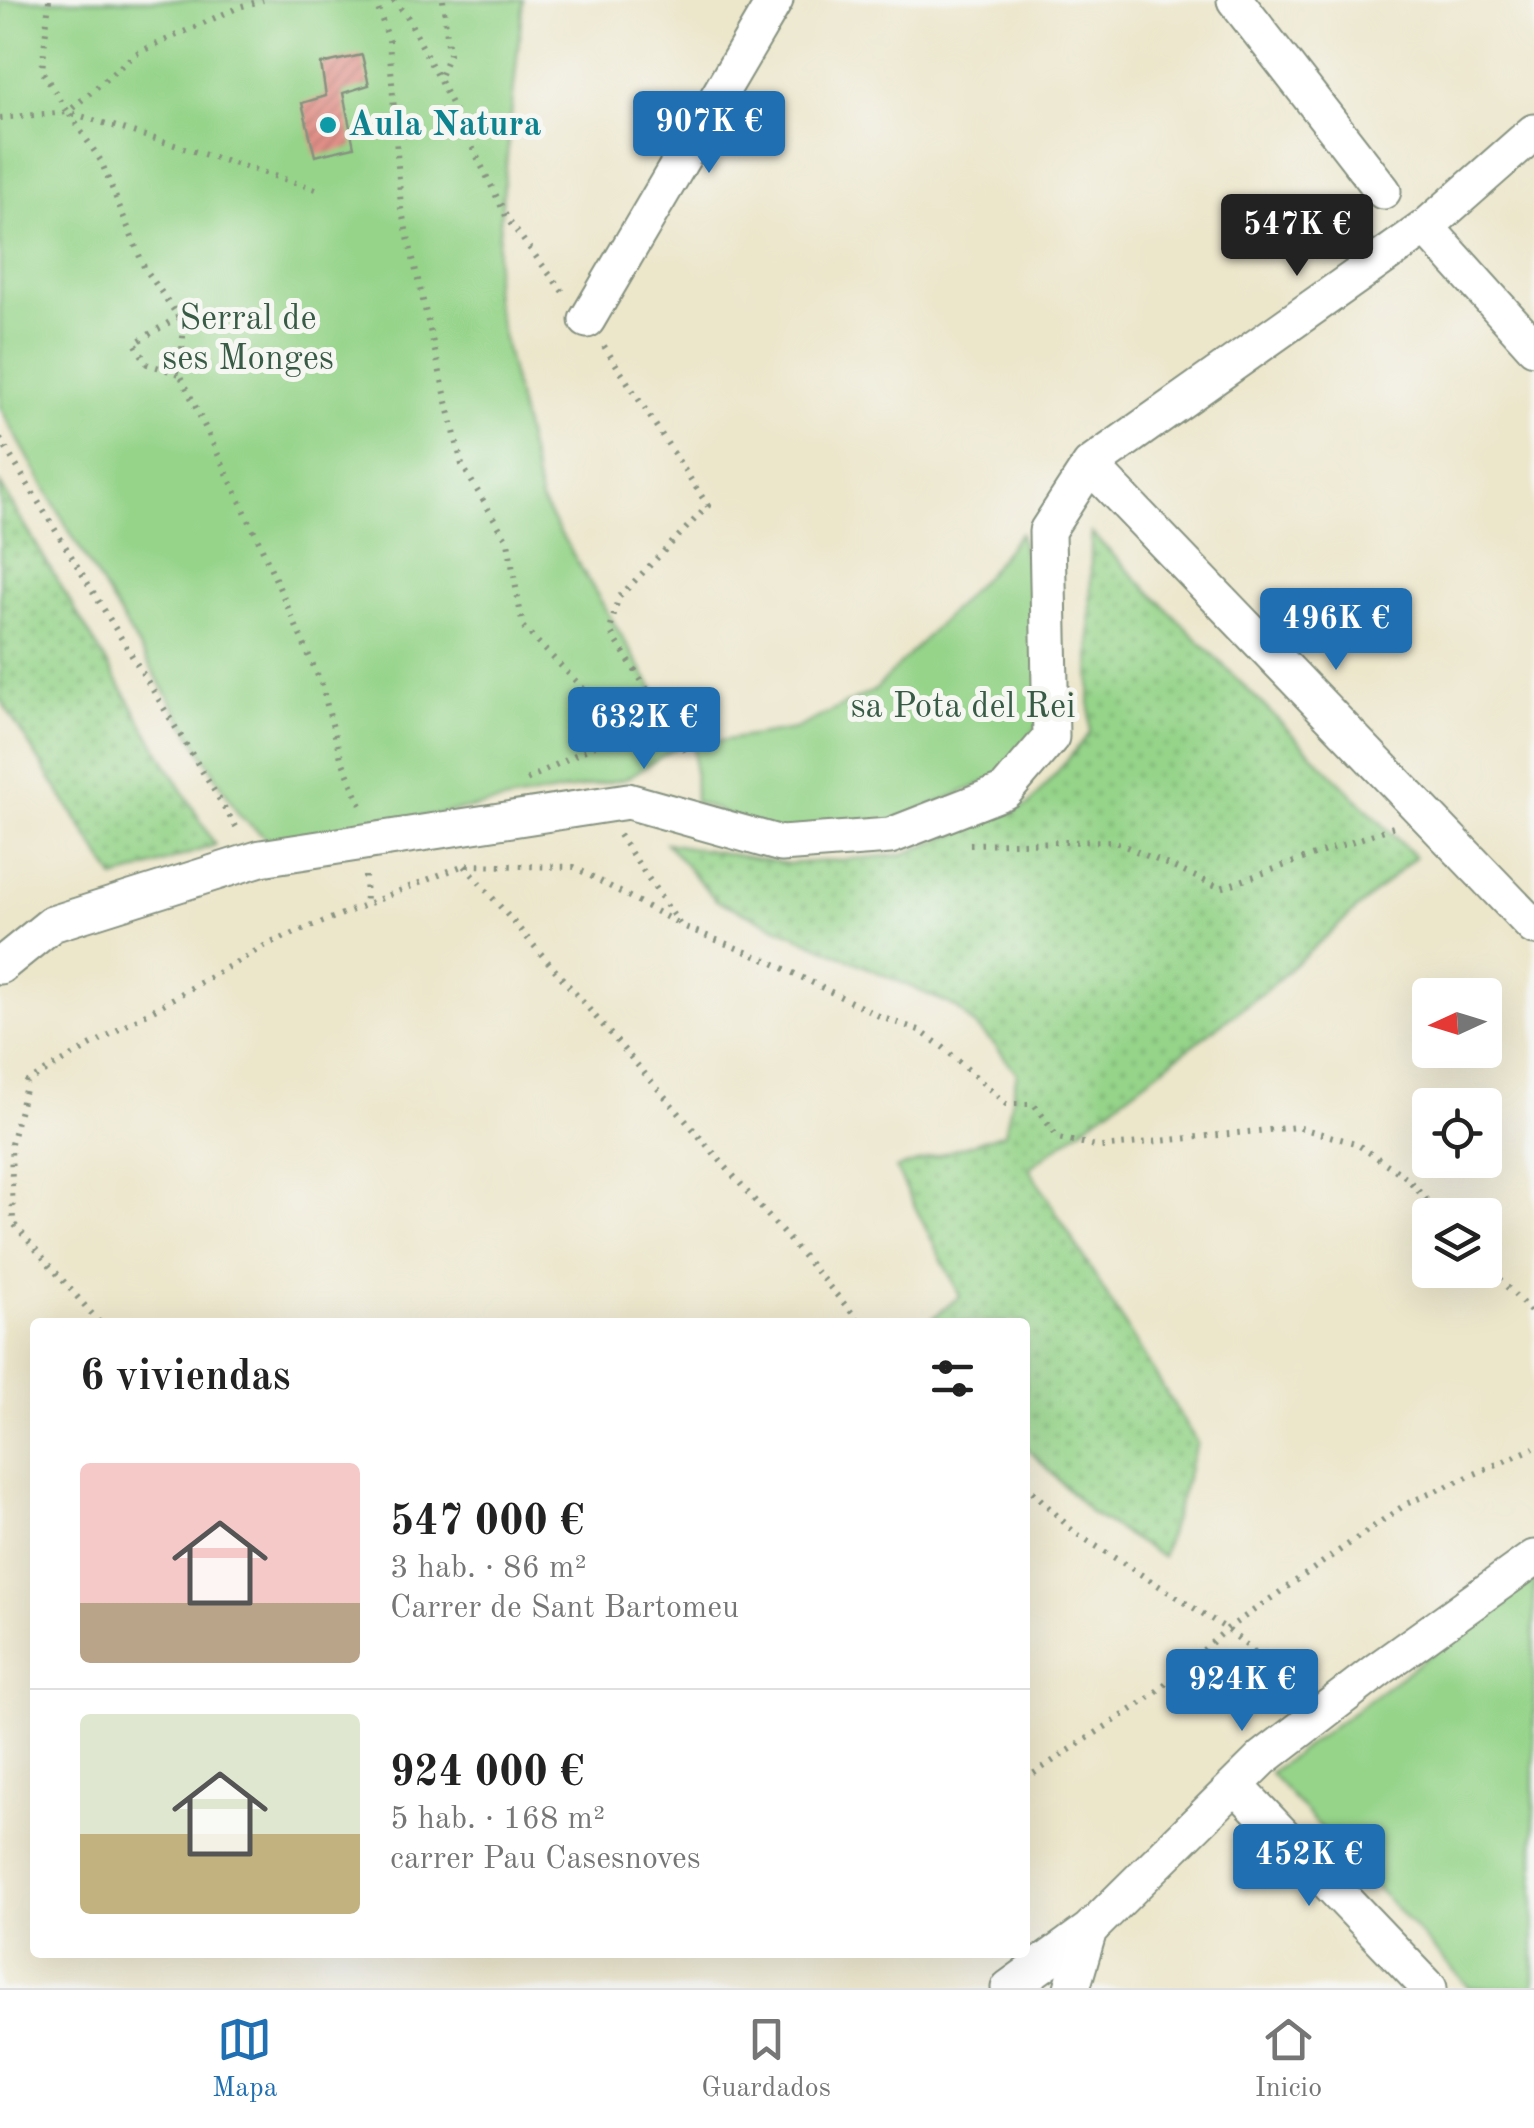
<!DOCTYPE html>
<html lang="es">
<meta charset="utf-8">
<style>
body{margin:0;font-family:"Old Standard TT",serif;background:#f2f2f2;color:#222;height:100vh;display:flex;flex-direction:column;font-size:38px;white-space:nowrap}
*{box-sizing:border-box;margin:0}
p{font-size:32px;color:#767676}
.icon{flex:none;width:55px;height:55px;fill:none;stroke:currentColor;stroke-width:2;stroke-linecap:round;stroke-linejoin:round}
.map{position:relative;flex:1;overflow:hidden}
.side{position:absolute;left:30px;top:1318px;width:1000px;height:640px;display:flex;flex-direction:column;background:#fff;border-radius:10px;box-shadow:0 10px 40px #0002}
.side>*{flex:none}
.needle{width:65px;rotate:266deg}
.fabs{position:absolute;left:1412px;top:978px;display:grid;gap:20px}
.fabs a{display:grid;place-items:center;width:90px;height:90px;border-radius:10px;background:#fff;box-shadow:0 10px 40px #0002;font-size:50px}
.price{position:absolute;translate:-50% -85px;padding:0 22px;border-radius:10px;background:#1f6fb2;color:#fff;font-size:32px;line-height:65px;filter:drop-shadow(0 2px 5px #0008)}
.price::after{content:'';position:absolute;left:50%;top:60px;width:30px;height:22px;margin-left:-15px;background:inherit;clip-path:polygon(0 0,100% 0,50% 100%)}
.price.active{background:#222;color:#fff}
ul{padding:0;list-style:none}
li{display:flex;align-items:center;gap:30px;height:250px;padding:0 50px}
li+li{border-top:2px solid #e0e0e0}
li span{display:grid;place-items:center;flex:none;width:280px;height:200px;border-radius:10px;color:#555}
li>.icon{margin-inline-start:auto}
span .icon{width:120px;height:120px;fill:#fffc;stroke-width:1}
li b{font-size:42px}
h2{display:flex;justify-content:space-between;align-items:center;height:120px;padding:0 50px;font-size:42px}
.tabs{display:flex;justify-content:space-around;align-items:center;height:140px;border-top:2px solid #e0e0e0;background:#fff;font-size:28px;color:#767676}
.tabs a{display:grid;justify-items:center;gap:5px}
.tabs .active{color:#1f6fb2}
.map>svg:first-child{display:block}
</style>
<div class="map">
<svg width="1534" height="1988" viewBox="0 0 1534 1988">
<defs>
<pattern id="grass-dots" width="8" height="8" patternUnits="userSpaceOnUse" patternTransform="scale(2.5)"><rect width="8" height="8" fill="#96d48a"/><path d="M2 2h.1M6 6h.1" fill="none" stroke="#7aad72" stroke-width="1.8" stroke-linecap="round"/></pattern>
<pattern id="building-hatch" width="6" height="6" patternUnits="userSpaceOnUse" patternTransform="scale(2.5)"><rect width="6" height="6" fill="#e19088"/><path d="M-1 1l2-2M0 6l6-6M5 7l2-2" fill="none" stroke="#b67770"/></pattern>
</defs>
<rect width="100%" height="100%" fill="#f6f6f2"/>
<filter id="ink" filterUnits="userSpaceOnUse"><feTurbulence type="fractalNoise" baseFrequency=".01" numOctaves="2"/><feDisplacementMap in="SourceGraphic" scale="20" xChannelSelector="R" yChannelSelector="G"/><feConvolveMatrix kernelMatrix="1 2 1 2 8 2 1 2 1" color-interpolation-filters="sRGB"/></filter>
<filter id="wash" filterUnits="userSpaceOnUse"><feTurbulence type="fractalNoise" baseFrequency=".0048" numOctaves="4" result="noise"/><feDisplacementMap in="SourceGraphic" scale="40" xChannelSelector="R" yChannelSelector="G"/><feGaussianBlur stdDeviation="2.25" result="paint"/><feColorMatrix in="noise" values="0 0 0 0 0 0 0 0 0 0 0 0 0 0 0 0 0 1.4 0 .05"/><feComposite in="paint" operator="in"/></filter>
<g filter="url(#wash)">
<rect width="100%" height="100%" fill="#ece6cb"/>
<path fill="url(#grass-dots)" stroke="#5a885f" stroke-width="2.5" d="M0,484L215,845L115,879L0,699Z
M1091,533L1415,857L1265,991L1029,1168L1197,1443L1162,1557L1091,1513L1025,1446V1322H928L960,1296L896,1169L1005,1133L1017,1073L994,1044L956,1007L716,900L666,843L788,864L902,855L1029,805L1090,733Z"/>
<path fill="#96d48a" stroke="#5a885f" stroke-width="2.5" d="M0,0H523L493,292L541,501L685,742L625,779L352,830L276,847L239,815L70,532L0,407Z
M1020,533L1037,618L1041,717L1020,760L998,777L876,829L774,832L695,802L694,745L795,729L875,690L989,572Z
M1534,1580V1988H1470L1270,1773L1503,1601Z"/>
<g id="blocks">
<path fill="url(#building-hatch)" d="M362,55L369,85L343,93L354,147L315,156L302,103L326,96L321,64Z"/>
</g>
</g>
<g filter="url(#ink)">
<use href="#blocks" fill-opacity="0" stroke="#869280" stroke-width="2.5"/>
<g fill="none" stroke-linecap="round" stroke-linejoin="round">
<g stroke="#869280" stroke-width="39">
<path id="minor" d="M1235,0L1383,191
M1426,227L1534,347
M587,320L775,0
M1090,465L1534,927
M0,966L52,924L261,858L628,801L781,844L890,836L1005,791L1051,737L1047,531L1090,465L1426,227L1534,132
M1236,1786L1429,1988
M1009,1988L1089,1930L1263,1758L1379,1669L1534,1558
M1072,1988L1089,1930"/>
</g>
<path stroke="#869280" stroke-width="6" stroke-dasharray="2.5 8" stroke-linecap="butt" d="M49,0L42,71L68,112L135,54L239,7L263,0
M375,0L389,40L401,208L462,465L508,542L523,627L609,715L599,743L526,780
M393,0L407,16L438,78
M443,0L449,54L439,79L508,220L563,292
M0,118L68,112
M316,189L68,112L101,161L144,267L184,325L180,374L257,537L321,683L341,758L362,808
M178,317L135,343L147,364L180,374
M604,346L708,506L618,598L610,631L686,751
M0,439L238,830
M619,835L680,925L771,962L883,1018L919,1030L944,1048L1006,1104H1034L1058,1138L1101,1147L1297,1127L1355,1143L1406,1177L1440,1215
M970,844L1113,841L1221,888L1393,827
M465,866L860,1322
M365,876L366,905
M1485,1264L1534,1315
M99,1322L13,1223L11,1144L27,1082L268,944L464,865L574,867L679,924
M1025,1484L1074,1532L1227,1629L1297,1687
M1025,1779L1148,1699L1227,1629L1406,1504L1534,1448
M666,1952H675"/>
<use href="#minor" stroke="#fff" stroke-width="35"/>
</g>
</g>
<circle fill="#0f9aa8" stroke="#f6f6f2" stroke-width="4" cx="328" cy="125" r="10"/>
<g text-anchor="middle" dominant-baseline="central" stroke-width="10" stroke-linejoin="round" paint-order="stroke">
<g font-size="35" font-weight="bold" fill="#0d838f" stroke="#f6f6f2" text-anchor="start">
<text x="348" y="125">Aula Natura</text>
</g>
<g font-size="35" fill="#375b45" stroke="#f6f6f2">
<text x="248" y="319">Serral de<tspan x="248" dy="40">ses Monges</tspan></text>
<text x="963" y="707">sa Pota del Rei</text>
</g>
</g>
</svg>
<div class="fabs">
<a><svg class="needle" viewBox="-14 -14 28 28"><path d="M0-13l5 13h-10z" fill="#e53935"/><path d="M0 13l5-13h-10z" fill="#767676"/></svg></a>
<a><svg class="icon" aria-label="locate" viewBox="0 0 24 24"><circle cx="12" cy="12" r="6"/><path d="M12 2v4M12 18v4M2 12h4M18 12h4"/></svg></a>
<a><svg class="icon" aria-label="layers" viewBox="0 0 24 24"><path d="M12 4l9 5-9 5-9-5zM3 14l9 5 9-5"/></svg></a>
</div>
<b class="price" style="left:709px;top:176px">907K €</b>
<b class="price active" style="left:1297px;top:279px">547K €</b>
<b class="price" style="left:1336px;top:673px">496K €</b>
<b class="price" style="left:644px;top:772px">632K €</b>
<b class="price" style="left:1242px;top:1734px">924K €</b>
<b class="price" style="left:1309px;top:1909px">452K €</b>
<section class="side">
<h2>6 viviendas<svg class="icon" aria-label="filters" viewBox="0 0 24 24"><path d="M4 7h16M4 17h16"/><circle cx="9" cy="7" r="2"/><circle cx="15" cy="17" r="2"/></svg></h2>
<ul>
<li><span style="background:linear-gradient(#f6c9c9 70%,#b9a48a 0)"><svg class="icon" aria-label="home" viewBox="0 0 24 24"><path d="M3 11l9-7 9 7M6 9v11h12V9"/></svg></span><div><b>547 000 €</b><p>3 hab. · 86 m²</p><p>Carrer de Sant Bartomeu</p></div></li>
<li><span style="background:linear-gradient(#dfe7d0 60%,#c2b280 0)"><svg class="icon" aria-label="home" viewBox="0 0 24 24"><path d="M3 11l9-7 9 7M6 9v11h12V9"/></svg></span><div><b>924 000 €</b><p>5 hab. · 168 m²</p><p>carrer Pau Casesnoves</p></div></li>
</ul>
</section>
</div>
<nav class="tabs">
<a class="active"><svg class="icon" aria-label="map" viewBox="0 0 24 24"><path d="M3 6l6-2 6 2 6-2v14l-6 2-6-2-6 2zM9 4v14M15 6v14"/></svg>Mapa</a>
<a><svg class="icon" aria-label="saved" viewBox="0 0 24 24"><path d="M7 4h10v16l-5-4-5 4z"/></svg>Guardados</a>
<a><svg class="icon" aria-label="home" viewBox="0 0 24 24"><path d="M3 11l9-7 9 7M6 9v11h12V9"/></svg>Inicio</a>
</nav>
